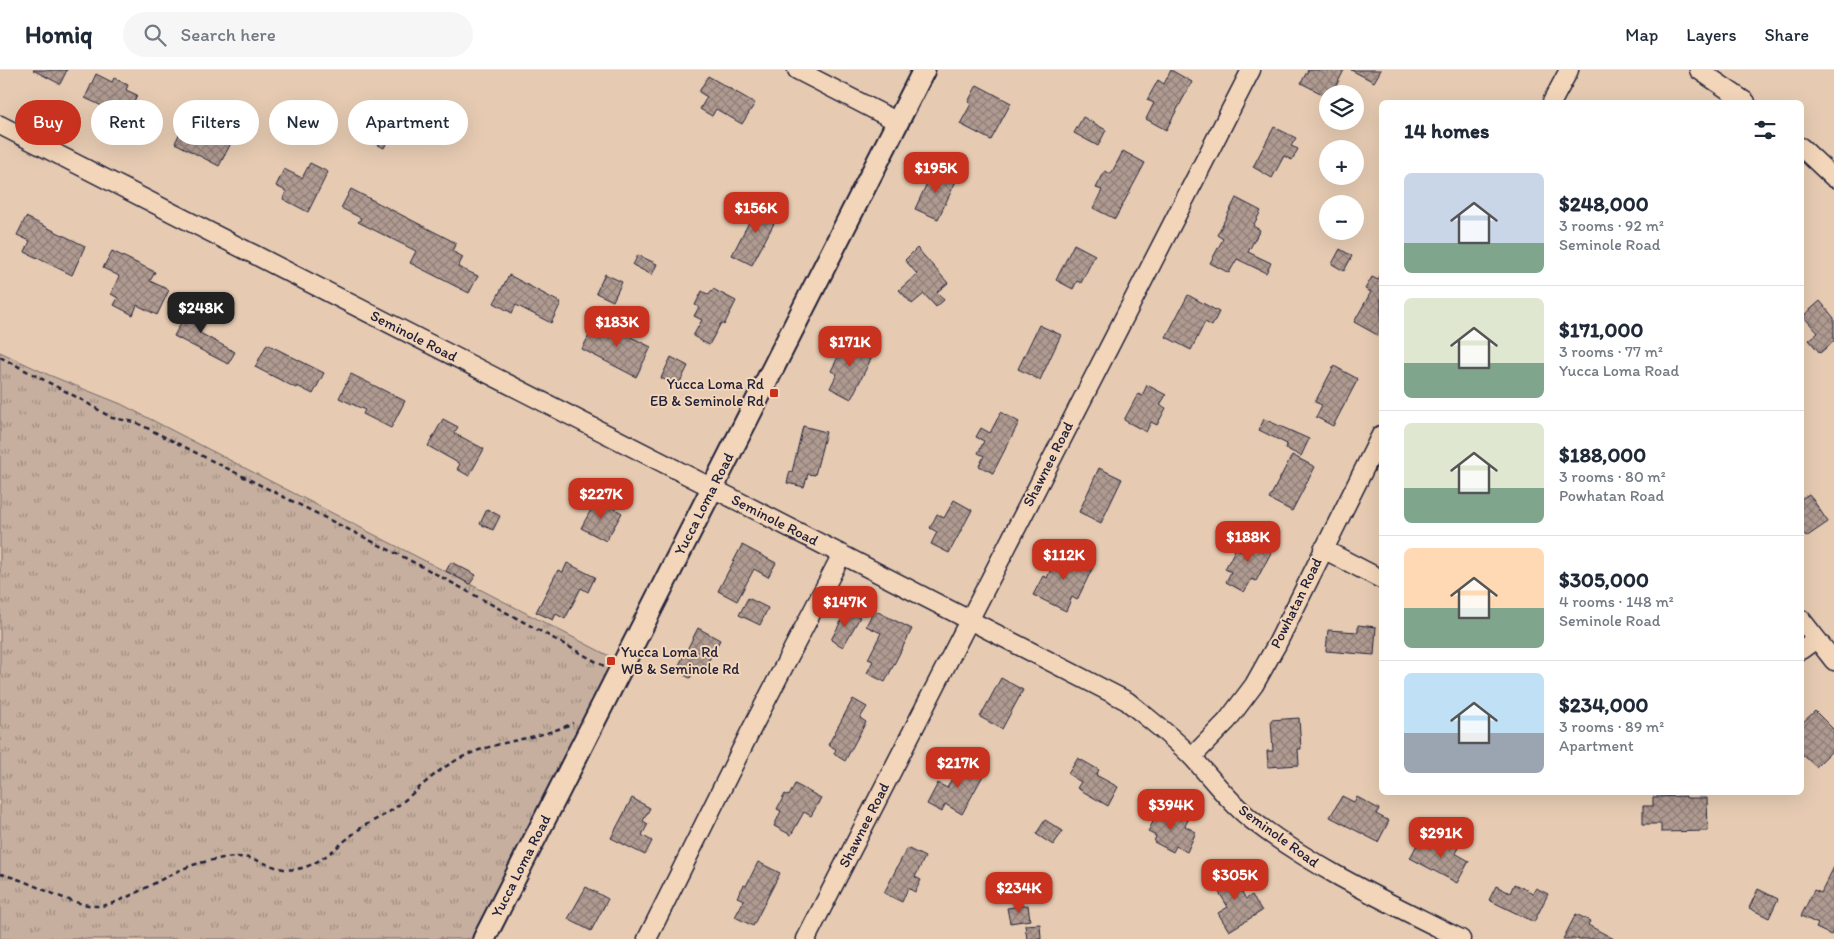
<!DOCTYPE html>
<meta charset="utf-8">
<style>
body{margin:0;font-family:Itim,sans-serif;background:#f6f6f7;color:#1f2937;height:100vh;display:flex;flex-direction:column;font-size:19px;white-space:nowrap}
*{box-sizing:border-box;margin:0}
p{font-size:16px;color:#747a83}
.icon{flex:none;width:28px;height:28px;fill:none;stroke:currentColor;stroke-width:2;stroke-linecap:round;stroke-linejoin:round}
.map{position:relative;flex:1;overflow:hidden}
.panel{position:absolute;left:1379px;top:30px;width:425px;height:695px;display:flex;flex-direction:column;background:#fff;border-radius:8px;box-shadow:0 5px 20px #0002}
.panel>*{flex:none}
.top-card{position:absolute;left:15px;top:30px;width:475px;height:45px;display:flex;gap:10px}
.tools{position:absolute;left:1319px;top:15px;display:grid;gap:10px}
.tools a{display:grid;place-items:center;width:45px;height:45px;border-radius:50%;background:#fff;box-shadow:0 5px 20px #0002;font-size:25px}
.price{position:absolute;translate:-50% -42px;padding:0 11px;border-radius:10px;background:#c8321e;color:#fff;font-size:16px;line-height:32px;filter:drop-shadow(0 1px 2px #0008)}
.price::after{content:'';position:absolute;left:50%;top:30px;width:15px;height:11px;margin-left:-8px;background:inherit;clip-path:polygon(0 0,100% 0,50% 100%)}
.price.current{background:#222;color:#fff}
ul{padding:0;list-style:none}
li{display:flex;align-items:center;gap:15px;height:125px;padding:0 25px}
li+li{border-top:1px solid #e0e1e3}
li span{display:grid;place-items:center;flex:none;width:140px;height:100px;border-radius:8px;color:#555}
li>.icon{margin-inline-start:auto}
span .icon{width:60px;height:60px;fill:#fffc;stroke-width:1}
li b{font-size:21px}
h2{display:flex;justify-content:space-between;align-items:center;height:60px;padding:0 25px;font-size:21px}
.chip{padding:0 18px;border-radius:22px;background:#fff;box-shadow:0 5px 20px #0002;font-size:18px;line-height:45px}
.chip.current{background:#c8321e;color:#fff}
header{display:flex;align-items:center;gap:30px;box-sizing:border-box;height:70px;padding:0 25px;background:#fff;border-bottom:1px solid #e0e1e3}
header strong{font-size:24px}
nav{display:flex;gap:28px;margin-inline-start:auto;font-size:18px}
.search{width:350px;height:45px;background:#f6f6f7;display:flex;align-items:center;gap:12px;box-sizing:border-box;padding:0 18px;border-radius:28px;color:#747a83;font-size:19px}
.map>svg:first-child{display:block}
</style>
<header>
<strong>Homiq</strong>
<div class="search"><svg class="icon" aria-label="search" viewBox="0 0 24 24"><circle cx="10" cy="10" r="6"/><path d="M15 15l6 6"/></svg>Search here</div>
<nav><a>Map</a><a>Layers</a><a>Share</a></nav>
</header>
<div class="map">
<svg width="1834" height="869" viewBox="0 0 1834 869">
<defs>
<pattern id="grass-tufts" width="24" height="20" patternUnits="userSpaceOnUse" patternTransform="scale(1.25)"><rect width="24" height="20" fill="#c6af9e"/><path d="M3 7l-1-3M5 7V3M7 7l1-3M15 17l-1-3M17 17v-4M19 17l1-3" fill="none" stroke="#a08e82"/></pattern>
<pattern id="building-cross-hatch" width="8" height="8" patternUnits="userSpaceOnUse" patternTransform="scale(1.25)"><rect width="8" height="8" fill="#b09b91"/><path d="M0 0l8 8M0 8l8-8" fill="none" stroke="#8f7e78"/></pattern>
</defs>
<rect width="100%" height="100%" fill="#e6cbb2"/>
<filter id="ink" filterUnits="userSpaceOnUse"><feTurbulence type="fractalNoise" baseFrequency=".02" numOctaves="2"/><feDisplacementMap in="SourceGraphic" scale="10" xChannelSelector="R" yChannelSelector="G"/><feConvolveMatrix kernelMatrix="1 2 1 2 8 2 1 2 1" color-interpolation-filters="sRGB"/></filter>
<g filter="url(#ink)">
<path fill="url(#grass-tufts)" stroke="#74686c" d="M0,282L49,305L121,334L615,589L471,869H0Z"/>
<path fill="url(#building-cross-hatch)" stroke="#22223b" d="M33,0H67L60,14Z
M1171,0L1192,12L1166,60L1146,49L1154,33L1147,30L1158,10L1164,14Z
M1308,0H1344L1332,24H1328V27L1301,13Z
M1351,0H1381L1374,12Z
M96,4L112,12L114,8L128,15L126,20L137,25L129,44L117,38L115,42L85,28Z
M708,6L755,33L742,54L716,39L712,46L700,39L707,27L699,22Z
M977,15L1011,33L991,70L960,54L971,34L968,32Z
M1083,47L1106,60L1098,76L1074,63Z
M186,50L201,58L204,53L220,61L217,68L230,75L219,96L175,73Z
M373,51L393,60L384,78L365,68Z
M1274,57L1296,68L1291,76L1298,79L1292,90L1284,86L1272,108L1253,97Z
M1123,81L1145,93L1115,149L1093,138L1102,120L1096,118L1105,101L1111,104Z
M310,93L328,102L308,142L283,129L286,121L276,116L284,99L302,108Z
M934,98L957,109L938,149L915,139Z
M351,119L456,173L452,181L463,187L458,197L478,206L469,223L410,193L416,181L358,152L361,148L341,138Z
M1236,128L1261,141L1253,156L1260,160L1248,182L1271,193L1266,203L1237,189L1229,203L1210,193L1223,169L1217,165Z
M759,133L779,144L752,195L732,185Z
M26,147L85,176L72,205L25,182L30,171L17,165Z
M1074,174L1095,185L1081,213L1077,211L1073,219L1056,210Z
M917,178L948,213L937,222L944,230L936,237L924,224L912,234L899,220L917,204L905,190Z
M1340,179L1352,186L1344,201L1332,194Z
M112,181L155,202L150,211L169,220L157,245L137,235L133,245L114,235L118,228L111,224L119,206L103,198Z
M638,185L657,194L652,205L633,195Z
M1381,203V267L1354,252L1371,222L1365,219L1372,207L1378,210Z
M605,204L622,212L613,231L596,223Z
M509,205L561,233L551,253L516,235L512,243L494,233Z
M713,219L736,231L724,255L721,253L709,275L693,266L702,250L694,246L699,237L695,235L702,221L709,225Z
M1188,225L1219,242L1212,256L1205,252L1191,280L1166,267Z
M1820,231L1834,248V271L1820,283L1809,270L1818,263L1803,246Z
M192,232L211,242L200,263L235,282L228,294L174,266Z
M597,250L651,277L636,307L582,279Z
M1039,255L1061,265L1040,310L1018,299Z
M847,269L874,283L851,329L830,318L837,304L831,301Z
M267,274L324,303L313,324L297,316L296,318L255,297Z
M671,287L688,296L678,316L661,308Z
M1334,296L1358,309L1333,356L1316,347L1322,335L1315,332Z
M351,304L405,331L391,358L363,344L365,340L339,328Z
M1147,315L1166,325L1160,335L1166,338L1157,355L1151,352L1146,362L1124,350L1138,324L1142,326Z
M1001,342L1019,352L993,403L979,396L984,386L978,383L984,371L976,367L981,358L990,363Z
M443,349L458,357L454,363L484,379L469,406L457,399L460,394L428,376Z
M1264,349L1309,369L1301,386L1285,378L1287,374L1259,360Z
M803,356L826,362L815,405L808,404L804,417L787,413L790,401L792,402Z
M1292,385L1315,397L1292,441L1269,429Z
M1099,398L1122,409L1101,453L1079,442Z
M1809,424L1828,452L1806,467L1801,460V429Z
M597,429L622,443L606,471L581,458Z
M954,430L972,440L949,483L931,474L937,462L930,458L937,444L944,448Z
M487,439L500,446L493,460L480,454Z
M1250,464L1274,477L1256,511L1252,509L1244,522L1226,512L1231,502L1225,499L1236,478L1241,481Z
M742,475L776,493L768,507L754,499L737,531L718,521Z
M1059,481L1093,497L1077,530L1072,527L1066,541L1033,525L1043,506L1047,508Z
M451,492L476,505L470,514L446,501Z
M567,493L595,507L588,522L581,518L565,549L556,544L553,550L536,542L558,500L563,502Z
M748,528L768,538L760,555L739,545Z
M847,540L860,547L843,577L831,570Z
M874,540L912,559L885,612L867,603L873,591L868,589L881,563L866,556Z
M1358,555L1376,557L1374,585L1326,581L1328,560L1358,562Z
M698,558L720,570L703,601L696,597L690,608L676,601Z
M1001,608L1023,620L1002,659L980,647Z
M853,629L867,637L860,648L866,652L845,691L834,684L836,679L828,675Z
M1815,641L1834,660V679L1816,697L1801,683V654Z
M1299,648L1301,679H1298L1299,695L1268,697L1267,681H1273L1271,650Z
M1078,688L1099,700L1096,705L1118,717L1108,736L1077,718L1081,712L1068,704Z
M962,690L985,702L962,744L945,734L942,742L927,734L938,713L947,718Z
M795,714L821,728L811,746L804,742L791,765L774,756L781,741L777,739L785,724L789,726Z
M1342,726L1354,732L1357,727L1379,739L1376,744L1389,751L1378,772L1330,747Z
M1686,726V728H1707L1708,761L1661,762V754H1643V736H1653V727Z
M632,728L650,738L643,751L648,754L642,765L652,771L645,785L611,768Z
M1160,737L1188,750L1185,756L1196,762L1187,782L1176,776L1173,782L1154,772L1156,766L1148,762Z
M1045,750L1063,761L1053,775L1036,764Z
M1420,769L1439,778L1443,770L1458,778L1455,783L1469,791L1457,813L1410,788Z
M907,778L925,787L915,807L921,810L915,822L908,818L902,832L884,823Z
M758,792L780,803L753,856L735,847L744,830L737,827L744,815L746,816Z
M1225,794L1246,829L1252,825L1262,841L1229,861L1218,843L1228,837L1217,819L1222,816L1213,801Z
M1834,797V858L1831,865L1816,858L1818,854L1801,846L1814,820L1821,823Z
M1514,814L1533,823L1536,818L1548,824L1534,852L1489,830L1496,816L1510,823Z
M586,817L608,829L591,861L568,849Z
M1758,819L1778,829L1769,848L1749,838Z
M1028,835L1030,850L1010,853L1007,838Z
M1576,844L1590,851L1588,855L1614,869H1563Z
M1040,854L1041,869H1027L1025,855Z"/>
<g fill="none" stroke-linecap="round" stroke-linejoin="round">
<g stroke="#22223b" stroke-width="21">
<path id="minor" d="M797,0L898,52
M1699,0L1746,32
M1552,32L1569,0
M0,55L730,427L1127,631C1149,649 1173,667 1193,688C1212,709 1230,733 1253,751C1317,800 1390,833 1461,869
M1801,77L1834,108
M1323,479L1381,509
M1801,549L1834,591
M1801,580L1816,569
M1192,687L1227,651L1254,615L1277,574L1381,365
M647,869L751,660L842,484
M806,869L1251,0"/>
</g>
<g stroke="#22223b" stroke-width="25">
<path id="major" d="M484,869L924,0"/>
</g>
<path stroke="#22223b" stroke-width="2.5" stroke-dasharray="5 4" stroke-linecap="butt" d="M0,287L82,330L112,348L135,352L425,498L604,596
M0,804C33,811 62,833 96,836C118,838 169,802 193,795C211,790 231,785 249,788C265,792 280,802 297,799C321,795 338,775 357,761C368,752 381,748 392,740C413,725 434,702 455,691C491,670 536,671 573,653"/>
<use href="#minor" stroke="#f3d6b9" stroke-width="18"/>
<use href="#major" stroke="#f3d6b9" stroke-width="21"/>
</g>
</g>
<g fill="#c8321e" stroke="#f3d6b9" stroke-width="2">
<rect x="769" y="318" width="10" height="10" rx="2.5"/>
<rect x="606" y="586" width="10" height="10" rx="2.5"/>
</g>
<g text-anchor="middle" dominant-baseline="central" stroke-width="4" stroke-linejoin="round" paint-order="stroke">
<g font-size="15" fill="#22223b" stroke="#f3d6b9">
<text transform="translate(414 266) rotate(27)">Seminole Road</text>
<text transform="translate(1048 394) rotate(-63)">Shawnee Road</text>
<text transform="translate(704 434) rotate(-63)">Yucca Loma Road</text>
<text transform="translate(775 450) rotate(27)">Seminole Road</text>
<text transform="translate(1296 533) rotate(-64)">Powhatan Road</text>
<text transform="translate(864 755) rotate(-63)">Shawnee Road</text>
<text transform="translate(1279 766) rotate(36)">Seminole Road</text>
<text transform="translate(521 796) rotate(-63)">Yucca Loma Road</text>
</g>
<g font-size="15" fill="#22223b" stroke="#f3d6b9" text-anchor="end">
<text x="764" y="314">Yucca Loma Rd<tspan x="764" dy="17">EB &amp; Seminole Rd</tspan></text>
<text x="621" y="582" text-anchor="start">Yucca Loma Rd<tspan x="621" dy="17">WB &amp; Seminole Rd</tspan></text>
</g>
</g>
</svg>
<div class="tools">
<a><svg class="icon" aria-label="layers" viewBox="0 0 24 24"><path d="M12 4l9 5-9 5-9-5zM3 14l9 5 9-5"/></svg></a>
<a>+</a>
<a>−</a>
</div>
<b class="price" style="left:936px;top:124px">$195K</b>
<b class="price" style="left:756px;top:164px">$156K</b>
<b class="price current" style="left:201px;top:264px">$248K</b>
<b class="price" style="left:617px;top:278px">$183K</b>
<b class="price" style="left:850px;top:298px">$171K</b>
<b class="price" style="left:601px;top:450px">$227K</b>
<b class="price" style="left:1248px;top:493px">$188K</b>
<b class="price" style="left:1064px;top:511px">$112K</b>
<b class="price" style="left:845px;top:558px">$147K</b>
<b class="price" style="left:958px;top:719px">$217K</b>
<b class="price" style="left:1171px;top:761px">$394K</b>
<b class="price" style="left:1441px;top:789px">$291K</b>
<b class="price" style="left:1235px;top:831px">$305K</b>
<b class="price" style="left:1019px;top:844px">$234K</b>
<div class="top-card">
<a class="chip current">Buy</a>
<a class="chip">Rent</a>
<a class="chip">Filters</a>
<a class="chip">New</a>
<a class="chip">Apartment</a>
</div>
<section class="panel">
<h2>14 homes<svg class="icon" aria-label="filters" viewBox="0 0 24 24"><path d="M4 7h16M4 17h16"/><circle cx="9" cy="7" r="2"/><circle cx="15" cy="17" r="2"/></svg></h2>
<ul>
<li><span style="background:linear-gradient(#c9d6e8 70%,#7fa58c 0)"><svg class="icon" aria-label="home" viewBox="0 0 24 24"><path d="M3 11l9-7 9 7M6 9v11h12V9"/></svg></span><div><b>$248,000</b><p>3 rooms · 92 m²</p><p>Seminole Road</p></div></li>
<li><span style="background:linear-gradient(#dfe7d0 65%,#7fa58c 0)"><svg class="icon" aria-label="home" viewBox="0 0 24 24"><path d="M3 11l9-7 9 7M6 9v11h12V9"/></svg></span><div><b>$171,000</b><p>3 rooms · 77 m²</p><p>Yucca Loma Road</p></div></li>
<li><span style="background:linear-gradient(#dfe7d0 65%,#7fa58c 0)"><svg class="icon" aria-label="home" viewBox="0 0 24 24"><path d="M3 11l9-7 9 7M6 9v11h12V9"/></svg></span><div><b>$188,000</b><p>3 rooms · 80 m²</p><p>Powhatan Road</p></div></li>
<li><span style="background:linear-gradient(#ffd9b3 60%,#7fa58c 0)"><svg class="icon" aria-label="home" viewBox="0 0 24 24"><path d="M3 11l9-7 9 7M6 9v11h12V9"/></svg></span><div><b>$305,000</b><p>4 rooms · 148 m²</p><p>Seminole Road</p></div></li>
<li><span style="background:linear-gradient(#bfe0f5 60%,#9aa5b1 0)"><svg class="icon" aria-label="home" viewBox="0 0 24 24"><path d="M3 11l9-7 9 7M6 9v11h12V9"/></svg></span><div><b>$234,000</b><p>3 rooms · 89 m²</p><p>Apartment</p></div></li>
</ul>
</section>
</div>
